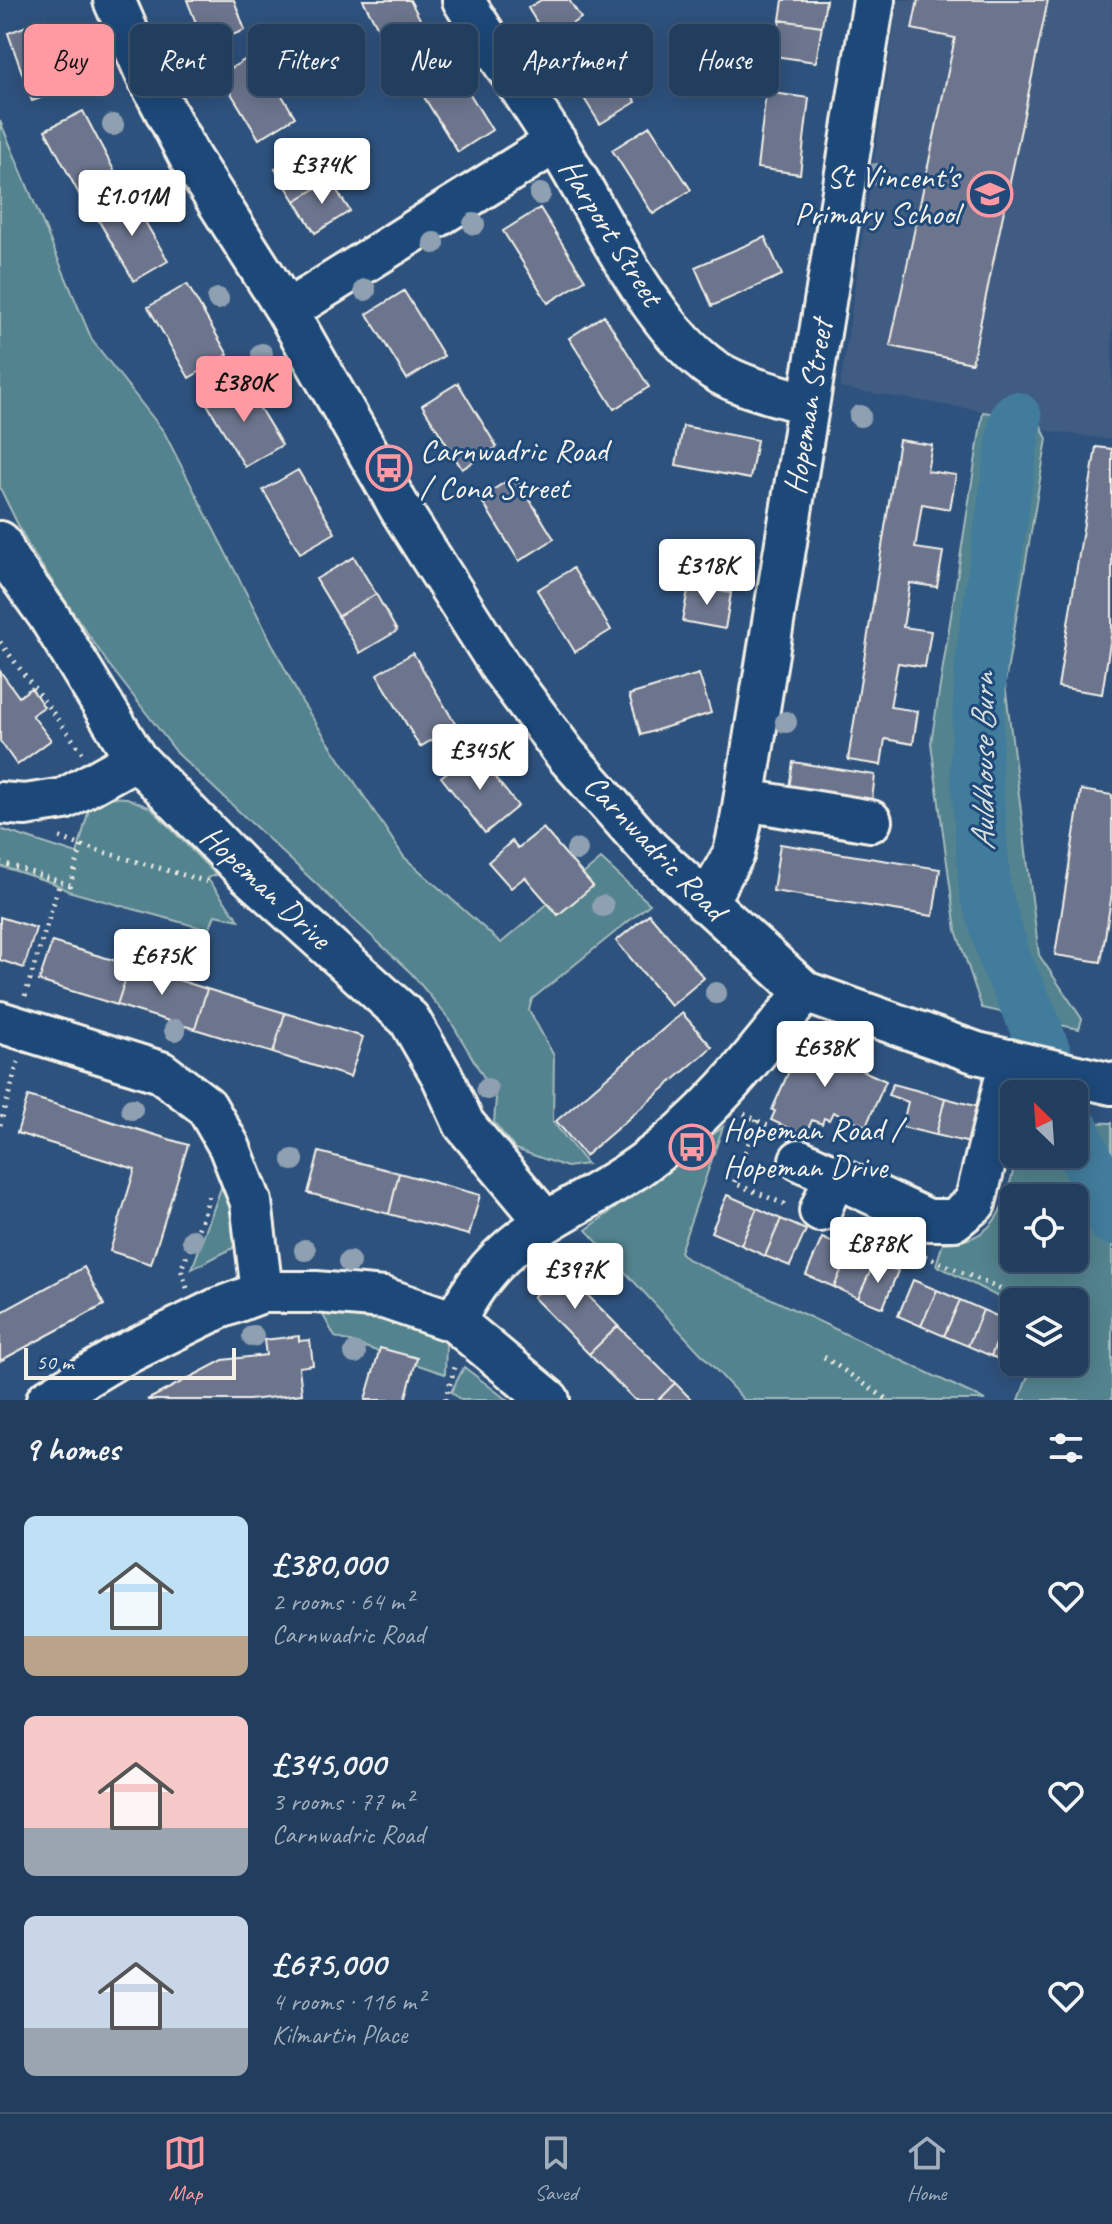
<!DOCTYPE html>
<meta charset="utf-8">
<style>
body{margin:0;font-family:Caveat,sans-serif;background:#2e4967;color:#f1f3f6;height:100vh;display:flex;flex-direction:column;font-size:30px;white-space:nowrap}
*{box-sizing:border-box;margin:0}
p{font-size:26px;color:#a2aebc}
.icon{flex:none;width:44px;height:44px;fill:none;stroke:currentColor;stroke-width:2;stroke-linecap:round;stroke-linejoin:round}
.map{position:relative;height:1400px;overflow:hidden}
.sheet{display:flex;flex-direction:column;background:#223e5e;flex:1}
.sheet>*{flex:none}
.banner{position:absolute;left:24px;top:24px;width:1064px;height:72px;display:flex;gap:16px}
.needle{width:52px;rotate:335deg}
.tools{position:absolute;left:1000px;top:1080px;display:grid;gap:16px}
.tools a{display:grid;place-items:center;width:88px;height:88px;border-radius:12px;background:#223e5e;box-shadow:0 4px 20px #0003,0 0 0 2px #3f5773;font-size:40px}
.scale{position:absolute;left:24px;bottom:20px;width:212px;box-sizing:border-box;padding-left:8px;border:4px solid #f4f1e8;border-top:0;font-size:22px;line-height:28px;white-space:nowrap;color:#f4f1e8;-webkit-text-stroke:6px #1f4a7a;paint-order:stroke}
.price{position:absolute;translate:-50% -68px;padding:0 18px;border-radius:8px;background:#fff;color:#222;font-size:26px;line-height:52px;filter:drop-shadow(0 2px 4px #0008)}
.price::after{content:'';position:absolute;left:50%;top:48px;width:24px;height:18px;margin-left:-12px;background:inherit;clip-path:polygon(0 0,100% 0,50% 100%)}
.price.on{background:#ff9aa2;color:#111}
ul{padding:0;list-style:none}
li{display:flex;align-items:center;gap:24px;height:200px;padding:0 24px}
li span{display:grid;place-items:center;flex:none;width:224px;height:160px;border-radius:12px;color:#555}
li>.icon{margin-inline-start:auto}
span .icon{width:96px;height:96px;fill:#fffc;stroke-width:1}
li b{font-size:34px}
h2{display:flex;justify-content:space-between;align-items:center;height:96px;padding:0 24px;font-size:34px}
.chip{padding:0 28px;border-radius:12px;background:#223e5e;box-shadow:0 4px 20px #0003,0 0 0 2px #3f5773;font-size:28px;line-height:72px}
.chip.on{background:#ff9aa2;color:#111}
.dock{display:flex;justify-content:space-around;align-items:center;height:112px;border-top:2px solid #3f5773;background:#223e5e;font-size:22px;color:#a2aebc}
.dock a{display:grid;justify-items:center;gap:4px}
.dock .on{color:#ff9aa2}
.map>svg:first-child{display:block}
</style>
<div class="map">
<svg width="1112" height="1400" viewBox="0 0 1112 1400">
<rect width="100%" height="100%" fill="#2e527e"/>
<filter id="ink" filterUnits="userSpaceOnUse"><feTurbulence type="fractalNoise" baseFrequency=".0125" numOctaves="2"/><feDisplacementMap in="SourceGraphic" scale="16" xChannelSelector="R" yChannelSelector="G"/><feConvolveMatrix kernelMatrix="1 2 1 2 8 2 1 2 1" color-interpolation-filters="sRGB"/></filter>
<g filter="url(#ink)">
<path fill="#415c82" d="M898,0H1112V440L1043,430L1038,420L840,388Z"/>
<path fill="#53838e" stroke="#a4babb" stroke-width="2" fill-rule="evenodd" d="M0,121L92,340L164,432L302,702L404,857L501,943L601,859L650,904L532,999L529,1010L554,1056L553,1122L587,1164L567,1167L515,1149L494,1122L496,1098L450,1020L412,974L178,754L107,662L29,547L0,488Z
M983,412L1038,420L1047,439L1005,683L1039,955L1082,1019L1079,1029L982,1008L956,930L931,743Z
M107,797L127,798L151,808L216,875L207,878L239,920L215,915L209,930L68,891L53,883L0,866V829L77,854L90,805Z
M1074,1122L1112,1123V1400H1019L1033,1362H1074V1302H1014V1305L936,1265L943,1243C1002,1242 1004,1201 1018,1154H1074ZM1014,1198H1074V1258H1014Z
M723,1127L680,1252L687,1259L985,1400H744L586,1230Z
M226,1174L238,1223L233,1248L192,1269Z
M318,1306L436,1330L446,1343L445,1374L335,1337Z
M464,1367L507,1400H461L451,1392Z"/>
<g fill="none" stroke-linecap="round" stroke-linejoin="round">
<path stroke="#427b9c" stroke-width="52" d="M1016,418L981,661L976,768L985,891L1005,959L1032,1018L1060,1094
M1074,1130L1112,1219"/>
</g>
<path fill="#6c748d" stroke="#f4f1e8" stroke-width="2" d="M187,0H234L245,30L205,46Z
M363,0H410L431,40L394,59Z
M541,0H569L581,18L547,39L528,8Z
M783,0H826L822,26L780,20Z
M918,0H1048L972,363L890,346L955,38L912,29Z
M45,19L69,88L32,101L8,33Z
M780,20L822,26L816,62L774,56Z
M597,41L636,102L600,124L562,63Z
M256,53L295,117L259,139L220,75Z
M451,63L492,130L458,152L416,84Z
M766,92L809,98L800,174L757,168Z
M83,111L117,176L80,196L45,130Z
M650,126L691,190L653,214L612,150Z
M310,148L330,180L295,201L275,169Z
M330,180L350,211L315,233L295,201Z
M130,196L168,261L134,281L96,216Z
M540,208L585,280L548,303L503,231Z
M765,237L782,275L712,306L695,267Z
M187,284L228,355L189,378L148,307Z
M404,291L444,356L407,379L367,314Z
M604,315L649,387L614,409L569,338Z
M244,382L282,445L245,467L207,404Z
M458,383L497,447L462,469L422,405Z
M683,426L757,440L750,479L676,465Z
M899,440L932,445L927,471L956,475L950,509L922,504L915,548L943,552L937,587L910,583L903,627L931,631L925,667L898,663L890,707L918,711L913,744L885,739L881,765L848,760Z
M1096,447L1112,449V630L1102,694L1058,687Z
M298,470L335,533L300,553L263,490Z
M515,476L554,539L519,561L480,498Z
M696,549L738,557L731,593L689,585Z
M354,557L376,594L338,616L316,579Z
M573,568L611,630L575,652L537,590Z
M689,585L731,593L725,629L682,621Z
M376,594L397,631L360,653L338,616Z
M413,653L456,725L420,747L377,674Z
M0,671L19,697L31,688L44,707L32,715L51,740L17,765L0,741Z
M699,674L711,713L641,735L629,695Z
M474,751L518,806L485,833L441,777Z
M793,762L875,775L872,800L789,788Z
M1081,790L1112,795V893L1101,962L1055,955Z
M543,828L593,886L558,915L525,877L511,888L488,862L512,841L518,848Z
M780,844L940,869L933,916L773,891Z
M649,914L704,978L671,1006L616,941Z
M0,917L36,928L24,968L0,960Z
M52,942L130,965L117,1005L39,981Z
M130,965L207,989L195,1029L117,1005Z
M207,989L285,1013L273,1053L195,1029Z
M285,1013L363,1037L350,1077L273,1053Z
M682,1013L712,1047L585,1156L556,1121Z
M808,1037L852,1057L848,1064L886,1081L866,1126L833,1112L829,1120L824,1118L822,1124L812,1120L805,1136L771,1120L775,1111L772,1110L802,1041L805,1042Z
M893,1084L945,1098L936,1135L902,1127L908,1102L888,1095Z
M28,1096L188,1145L151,1264L110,1251L135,1169L17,1133Z
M945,1098L979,1107L970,1143L936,1135Z
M319,1152L399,1173L389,1214L308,1193Z
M399,1173L480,1195L469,1235L389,1214Z
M727,1195L757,1208L741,1245L711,1232Z
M757,1208L781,1219L765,1256L741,1245Z
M781,1219L806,1230L790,1266L765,1256Z
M822,1238L850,1250L834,1287L806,1275Z
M850,1250L875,1261L858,1298L834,1287Z
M875,1261L898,1271L883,1308L858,1298Z
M84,1267L104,1305L0,1361V1313Z
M561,1268L618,1326L589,1354L533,1297Z
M913,1280L937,1290L921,1326L898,1316Z
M937,1290L960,1300L944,1336L921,1326Z
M960,1300L983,1310L968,1346L944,1336Z
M983,1310L1006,1320L991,1356L968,1346Z
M1006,1320L1014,1324V1362H1025L1022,1369L991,1356Z
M618,1326L675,1383L658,1400H635L589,1354Z
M299,1336V1341L310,1340L313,1365L299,1367L302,1394L249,1400H147L223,1360L266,1355L264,1340Z
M380,1348L417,1358L405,1400H365Z
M675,1383L692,1400H658Z"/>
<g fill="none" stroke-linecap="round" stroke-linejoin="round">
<g stroke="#f4f1e8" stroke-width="46">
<path id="minor" d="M114,0L146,74L190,158L287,311L402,512L501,668L566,755L650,850L805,992L977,1053L1112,1084
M463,0C493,49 526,95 556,143C598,210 645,316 706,364C733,386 776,394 808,404
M287,311L556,142
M0,542L9,561L48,615L136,759L248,874L409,1019L442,1076L464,1124L545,1221
M745,800L871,821
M0,803L25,805L64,799L136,759
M706,903L734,853L740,826L874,0
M0,1022L161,1072L206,1106L229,1146L251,1202L262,1292
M800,1160L928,1220H954L975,1203L1010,1060
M820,1211L835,1176
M455,1322C499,1229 566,1218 642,1164C708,1117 755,1055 805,992
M47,1400L117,1358L217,1309L262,1292H316L384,1298L455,1322L549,1400"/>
</g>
<path stroke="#f4f1e8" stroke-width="5" stroke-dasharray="2 6" stroke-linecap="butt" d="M0,642L82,752
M82,846L208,882
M0,862L70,885L82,846L56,836
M25,996L60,882
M744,1114L782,1133
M757,1120L734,1183L789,1206
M0,1125L18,1062
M925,1256L1030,1302
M187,1288L181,1269L203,1218L210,1192
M824,1357L888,1400
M445,1400L455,1367"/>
<use href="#minor" stroke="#1f4a7a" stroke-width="40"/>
</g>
<g fill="#8ea0b1">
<circle cx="113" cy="125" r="11"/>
<circle cx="876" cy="174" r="11"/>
<circle cx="540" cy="194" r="11"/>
<circle cx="474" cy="224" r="11"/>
<circle cx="434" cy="243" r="11"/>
<circle cx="365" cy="290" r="11"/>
<circle cx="218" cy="299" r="11"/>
<circle cx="262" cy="354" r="11"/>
<circle cx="860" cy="416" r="11"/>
<circle cx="786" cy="722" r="11"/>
<circle cx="577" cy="850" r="11"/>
<circle cx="603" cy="906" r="11"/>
<circle cx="716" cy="993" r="11"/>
<circle cx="175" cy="1030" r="11"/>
<circle cx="487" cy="1089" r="11"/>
<circle cx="132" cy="1109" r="11"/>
<circle cx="293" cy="1160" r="11"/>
<circle cx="193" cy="1240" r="11"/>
<circle cx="305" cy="1250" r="11"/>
<circle cx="349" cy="1262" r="11"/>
<circle cx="253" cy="1336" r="11"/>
<circle cx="355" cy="1353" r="11"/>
</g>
</g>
<defs>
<g id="school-ring" transform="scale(2.3)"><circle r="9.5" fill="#1f4a7a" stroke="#ff9aa2" stroke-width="1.5"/><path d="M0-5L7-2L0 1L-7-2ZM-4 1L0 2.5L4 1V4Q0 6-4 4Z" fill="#ff9aa2"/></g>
<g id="bus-ring" transform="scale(2.3)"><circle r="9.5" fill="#1f4a7a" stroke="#ff9aa2" stroke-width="1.5"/><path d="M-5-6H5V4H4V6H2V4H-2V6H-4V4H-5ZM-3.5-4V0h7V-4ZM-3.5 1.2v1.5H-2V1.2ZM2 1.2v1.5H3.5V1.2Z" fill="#ff9aa2"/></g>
</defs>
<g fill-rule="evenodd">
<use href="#school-ring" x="990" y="194"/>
<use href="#bus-ring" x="389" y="468"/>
<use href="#bus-ring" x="692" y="1147"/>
</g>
<g text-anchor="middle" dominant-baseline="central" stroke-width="6" stroke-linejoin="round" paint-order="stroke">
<g font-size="32" fill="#f4f1e8" stroke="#1f4a7a" text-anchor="start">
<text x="959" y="176" text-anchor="end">St Vincent's<tspan x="959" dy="37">Primary School</tspan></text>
<text x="420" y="450">Carnwadric Road<tspan x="420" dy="37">/ Cona Street</tspan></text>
<text x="723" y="1129">Hopeman Road /<tspan x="723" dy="37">Hopeman Drive</tspan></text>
</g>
<g font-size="32" fill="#f4f1e8" stroke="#1f4a7a">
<text transform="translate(611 232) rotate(58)">Harport Street</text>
<text transform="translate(808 407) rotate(-81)">Hopeman Street</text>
<text transform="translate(655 847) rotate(46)">Carnwadric Road</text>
<text transform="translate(266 887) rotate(43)">Hopeman Drive</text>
</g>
<g font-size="34" font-style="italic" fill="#d9dfdd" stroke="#1f4a7a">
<text transform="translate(982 762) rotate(-90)">Auldhouse Burn</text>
</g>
</g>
</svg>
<div class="tools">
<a><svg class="needle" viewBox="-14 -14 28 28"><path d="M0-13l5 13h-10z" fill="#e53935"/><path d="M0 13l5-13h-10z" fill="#a2aebc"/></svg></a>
<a><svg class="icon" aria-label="locate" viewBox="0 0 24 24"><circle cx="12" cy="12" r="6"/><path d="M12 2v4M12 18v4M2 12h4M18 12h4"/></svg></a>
<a><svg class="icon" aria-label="layers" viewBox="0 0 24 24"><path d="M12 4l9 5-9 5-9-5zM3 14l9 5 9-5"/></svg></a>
</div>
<div class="scale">50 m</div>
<b class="price" style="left:322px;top:206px">£374K</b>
<b class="price" style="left:132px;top:238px">£1.01M</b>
<b class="price on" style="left:244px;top:424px">£380K</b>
<b class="price" style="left:707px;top:607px">£318K</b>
<b class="price" style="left:480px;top:792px">£345K</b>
<b class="price" style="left:162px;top:997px">£675K</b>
<b class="price" style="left:825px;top:1089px">£638K</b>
<b class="price" style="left:878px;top:1285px">£878K</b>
<b class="price" style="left:575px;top:1311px">£397K</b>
<div class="banner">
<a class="chip on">Buy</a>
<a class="chip">Rent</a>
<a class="chip">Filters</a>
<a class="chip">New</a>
<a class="chip">Apartment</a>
<a class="chip">House</a>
</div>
</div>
<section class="sheet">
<h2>9 homes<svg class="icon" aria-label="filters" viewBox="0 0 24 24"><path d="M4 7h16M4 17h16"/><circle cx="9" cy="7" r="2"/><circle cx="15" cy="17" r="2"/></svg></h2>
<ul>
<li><span style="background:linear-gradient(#bfe0f5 75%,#b9a48a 0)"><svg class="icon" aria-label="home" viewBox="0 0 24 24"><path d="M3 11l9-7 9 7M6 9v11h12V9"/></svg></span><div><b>£380,000</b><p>2 rooms · 64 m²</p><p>Carnwadric Road</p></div><svg class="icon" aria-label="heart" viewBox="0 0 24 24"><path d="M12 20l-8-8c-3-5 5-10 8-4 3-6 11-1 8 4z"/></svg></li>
<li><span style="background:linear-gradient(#f6c9c9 70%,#9aa5b1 0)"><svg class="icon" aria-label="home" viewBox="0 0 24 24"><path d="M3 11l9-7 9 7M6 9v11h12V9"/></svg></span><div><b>£345,000</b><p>3 rooms · 77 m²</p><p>Carnwadric Road</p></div><svg class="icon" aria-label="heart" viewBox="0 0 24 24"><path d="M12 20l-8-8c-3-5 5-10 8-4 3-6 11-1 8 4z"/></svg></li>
<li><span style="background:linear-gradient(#c9d6e8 70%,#9aa5b1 0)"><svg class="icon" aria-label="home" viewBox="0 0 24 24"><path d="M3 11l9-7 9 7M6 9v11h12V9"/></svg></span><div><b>£675,000</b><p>4 rooms · 116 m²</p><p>Kilmartin Place</p></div><svg class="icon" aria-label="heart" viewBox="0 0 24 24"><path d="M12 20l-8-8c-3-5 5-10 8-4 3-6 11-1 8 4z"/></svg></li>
</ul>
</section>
<nav class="dock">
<a class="on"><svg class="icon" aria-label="map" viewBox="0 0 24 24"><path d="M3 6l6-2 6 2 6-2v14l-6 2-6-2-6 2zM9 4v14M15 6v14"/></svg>Map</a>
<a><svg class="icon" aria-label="saved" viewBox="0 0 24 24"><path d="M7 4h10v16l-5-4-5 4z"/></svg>Saved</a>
<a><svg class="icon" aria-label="home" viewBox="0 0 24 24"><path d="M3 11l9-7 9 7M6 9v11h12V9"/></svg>Home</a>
</nav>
